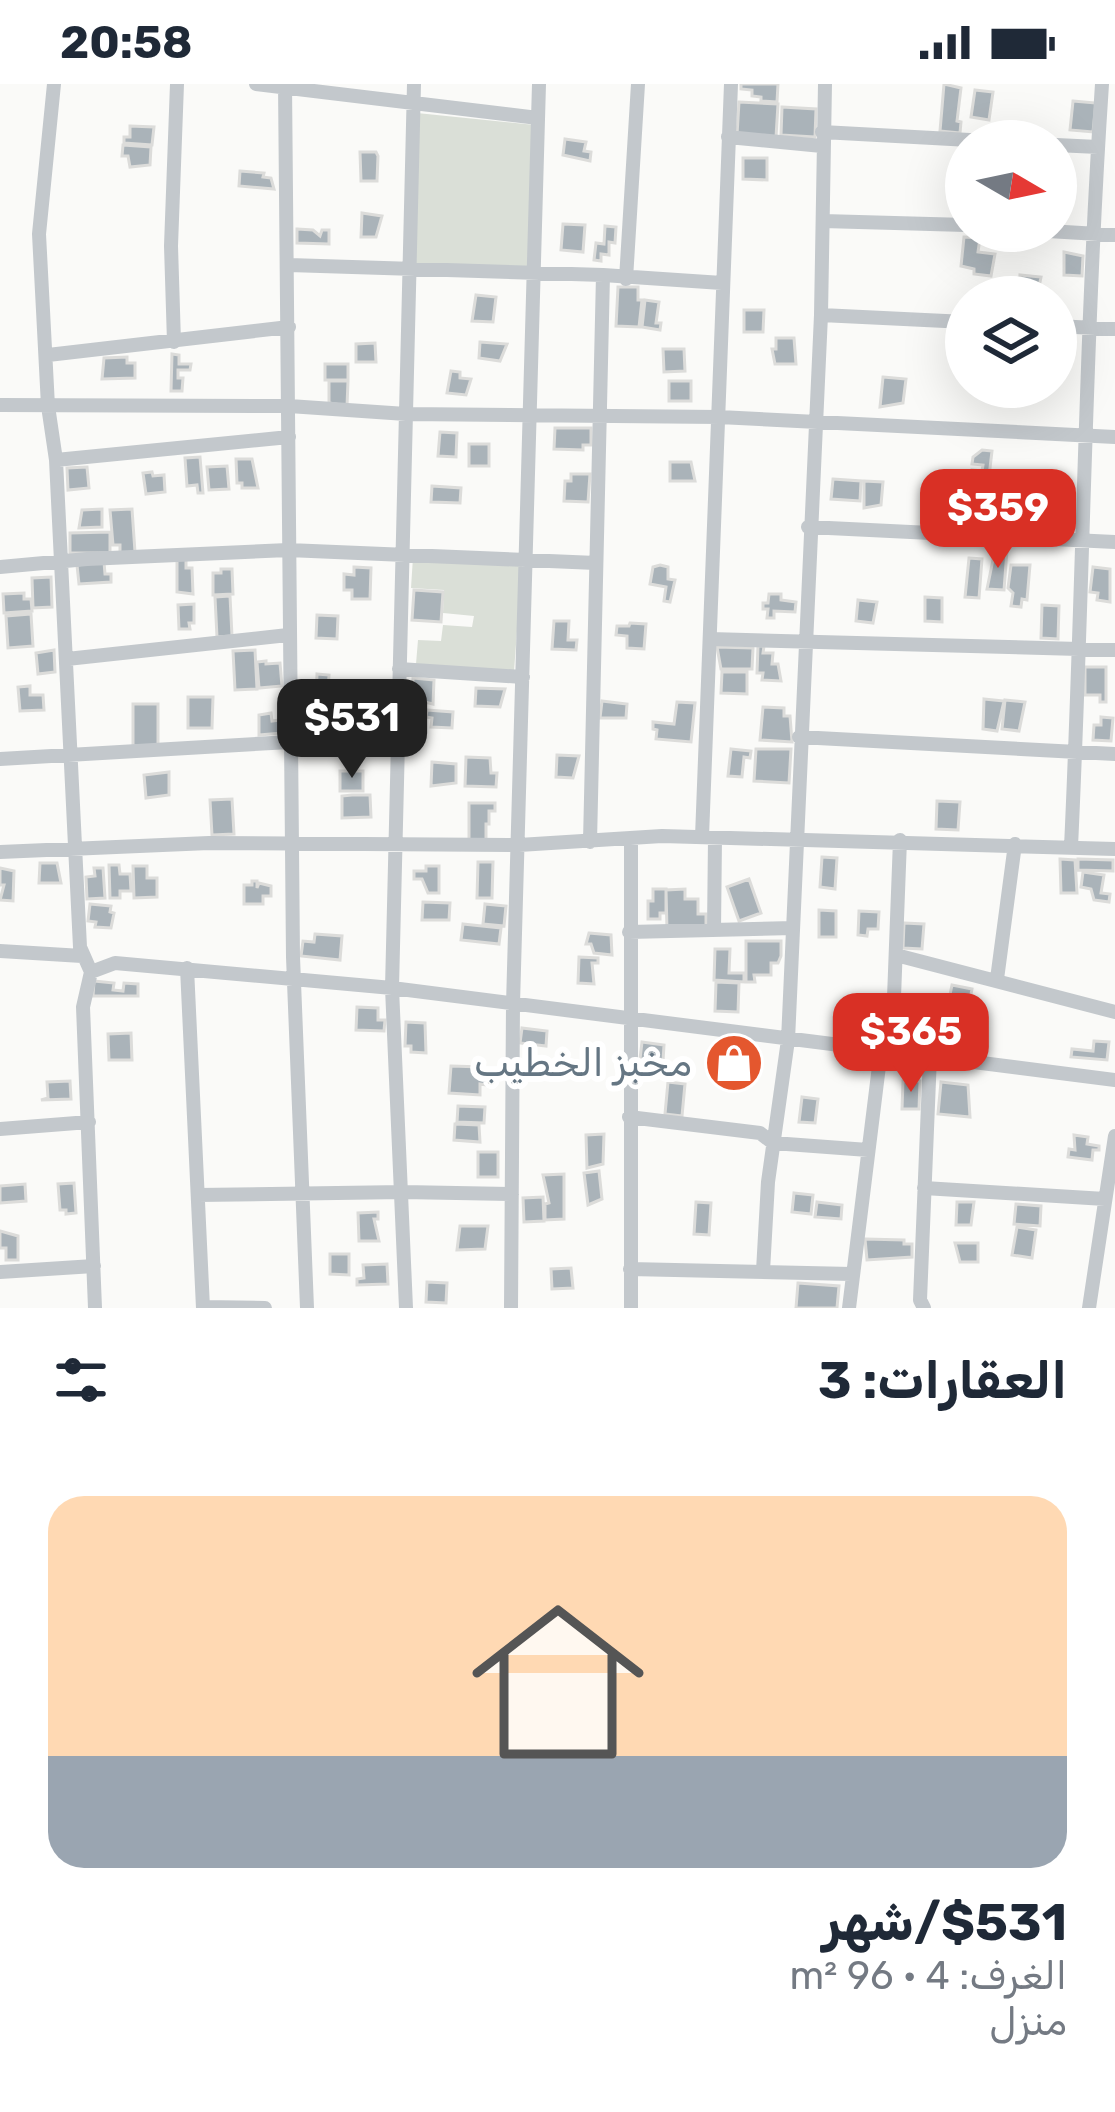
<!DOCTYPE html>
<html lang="ar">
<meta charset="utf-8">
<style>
body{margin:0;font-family:Rubik,"Noto Naskh Arabic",sans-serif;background:#f2f2f3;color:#1f2937;direction:rtl;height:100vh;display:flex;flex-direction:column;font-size:45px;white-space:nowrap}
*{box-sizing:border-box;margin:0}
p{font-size:39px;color:#747a83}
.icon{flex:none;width:66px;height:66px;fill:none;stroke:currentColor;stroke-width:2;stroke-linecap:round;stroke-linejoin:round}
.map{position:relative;height:1224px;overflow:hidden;direction:ltr}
.details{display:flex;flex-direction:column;background:#fff;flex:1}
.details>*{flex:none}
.needle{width:78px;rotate:99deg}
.tools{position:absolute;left:945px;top:36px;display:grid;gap:24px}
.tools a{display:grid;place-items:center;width:132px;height:132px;border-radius:50%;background:#fff;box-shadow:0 12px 48px #0002;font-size:60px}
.price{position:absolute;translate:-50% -102px;padding:0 27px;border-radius:24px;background:#d93025;color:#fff;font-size:39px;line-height:78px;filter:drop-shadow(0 3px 6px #0008)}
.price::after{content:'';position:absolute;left:50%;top:72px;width:36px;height:27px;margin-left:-18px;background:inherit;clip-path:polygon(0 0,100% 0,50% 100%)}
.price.on{background:#222;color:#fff}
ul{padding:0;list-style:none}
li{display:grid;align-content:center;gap:24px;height:636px;padding:0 48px}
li+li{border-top:3px solid #e0e1e3}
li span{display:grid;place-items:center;height:372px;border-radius:36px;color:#555}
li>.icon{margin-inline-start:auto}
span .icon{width:216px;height:216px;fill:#fffc;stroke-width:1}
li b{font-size:51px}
h2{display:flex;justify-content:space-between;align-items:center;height:144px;padding:0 48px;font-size:51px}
.status{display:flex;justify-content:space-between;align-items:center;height:84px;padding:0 60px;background:#fff;direction:ltr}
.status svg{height:33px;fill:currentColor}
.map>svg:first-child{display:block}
</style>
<div class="status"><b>20:58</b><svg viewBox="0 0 49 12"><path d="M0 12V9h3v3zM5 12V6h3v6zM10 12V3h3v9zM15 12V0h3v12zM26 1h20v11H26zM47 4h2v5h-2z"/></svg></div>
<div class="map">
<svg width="1115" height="1224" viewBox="0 0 1115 1224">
<rect width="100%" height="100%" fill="#fafaf8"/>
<path fill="#dadfd7" d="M417,29L535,41L528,183L415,182Z
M413,473L522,481L514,587L416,580L418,556L441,557L443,541L472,543L474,532L443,529L444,506L411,504Z"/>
<path fill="#aab3b9" stroke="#dcdcda" stroke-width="3" d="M741,0H778L777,18L761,17V13L752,12V6L741,5Z
M944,0L961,4L957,37L961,38L960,49L940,47Z
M975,6L993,8L989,36L971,33Z
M1073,17L1096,19L1093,48L1070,46Z
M739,18L778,20L776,53L737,51Z
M782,23L816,25L815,53L781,51Z
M130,42L154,43L152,61L124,59V53H130Z
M565,55L586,58L584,67L591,68L590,77L563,71Z
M123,61L151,63L150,81L130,83L128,72H122Z
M360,68H376L378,72L377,97H361Z
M743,74H767V96L743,95Z
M240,87L264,89L263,93L271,94L274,105L239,102Z
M362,129L382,132L376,153H361Z
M563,140L585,141L583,168L561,166Z
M605,142L616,143L615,159L609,158V171L601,170V177L594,176L596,159L604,160Z
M297,145L313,146L320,152L322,146H329V160L297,159Z
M964,153L980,154L978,168L995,170L991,192L974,190V185L961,182Z
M1064,168L1083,172L1082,192L1064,191Z
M1020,191L1041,193L1037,213H1019Z
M618,203H638V216H642L639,243L616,242Z
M476,211L496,213L493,238L472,237Z
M645,216L659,218L656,239H661L660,246L642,243Z
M744,226H764L763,248H744Z
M776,254H794L796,280H775L772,265H776Z
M480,258L507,260L500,277L479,274Z
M375,259L376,278H356V260Z
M663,265H684L685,287L664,288Z
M172,270L179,271V280H191L190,286H178V294H183L182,307H171Z
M127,273V279H135V294L102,295L104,274Z
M325,280H348V296H325Z
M451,287L460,288V294L471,295L466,311L447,309Z
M883,293L906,295L903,319L880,323Z
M329,297H348L347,322L329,319Z
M669,297H691V317H669Z
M555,344H591V361H583V366L554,365Z
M440,348L457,349L456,373L438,372Z
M469,360H489V382H469Z
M982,366L992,367L988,401L970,399L972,386L982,387L983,381L972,380L973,373Z
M200,373L203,409H198L197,401L187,402L185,374Z
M236,375H252L258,404H242V399H237Z
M670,378H691L695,397H670Z
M227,382L229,405L209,406L207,383Z
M87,383L89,404L68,406L67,384Z
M152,388L153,392L164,391L165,408L146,410L143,389Z
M571,390H590L588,418L564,417L565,397H571Z
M833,395L861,397L860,417L831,415Z
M864,397L883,398L881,421L864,424Z
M432,402L461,404L460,419L431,418Z
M972,404H989V417H978L981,434H971Z
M102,425V443L79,444L82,426Z
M132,425L135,468L120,469V461H113L110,426Z
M110,448V469H70V449Z
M995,466H1007L1004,506L987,505Z
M177,474H186V484H192L193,510L177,508Z
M969,474L982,475L979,514L965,513Z
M104,478L105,490H111V498L79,500L77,481Z
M660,481L668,483V495L675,496L670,518L664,517L666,503L650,500L653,483Z
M1011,481H1030L1027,516L1022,515L1021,523L1011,522L1013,509L1008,504Z
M354,483L371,484L370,515H352V506H344V490L354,491Z
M1093,483L1110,485V518L1097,516L1098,509L1090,508Z
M221,485H232L233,510L213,511V489H221Z
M51,493L52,523L33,524L32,494Z
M414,506L443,508L441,538L412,536Z
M24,509V515H31L32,527L4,529L3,510Z
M769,510H781V516L796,518L795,528L774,527V534H767L768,525H763V519H768Z
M230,512L232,552L217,553L215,513Z
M925,513L942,514V538L925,537Z
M858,516L877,518L873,539L856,537Z
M194,520V539H189L190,545H179L178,521Z
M1042,521L1059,522L1058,555L1041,554Z
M31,530L33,562L8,564L6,532Z
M317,531L338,532L337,555L316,554Z
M554,537H569L568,556H577L576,566L552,565Z
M630,539L646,540L644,565L627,564V552L616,551L617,542H629Z
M758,562H764L763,569H773L772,580H778L781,597L762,596L763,589H757Z
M717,563L753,564L752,585H721Z
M54,566L55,588L38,590L36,569Z
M255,566L257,605L235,606L233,567Z
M266,577V580L280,579L282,602L259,604L257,578Z
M1085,583H1106V618H1100V611H1085Z
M722,588H747V610L721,609Z
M317,590L329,591L328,607H333L330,620L316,618Z
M413,594L434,596L433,620L412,615Z
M30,602V611H43L44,626L20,627L18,603Z
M476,604L505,605L500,623L475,622Z
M188,613H213L212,644H188Z
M984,615L1004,617L997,647L983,645Z
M1005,616L1025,618L1019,647L1002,645Z
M602,617L627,620L626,634H600Z
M677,618L695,619L691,658L656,655L657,646L653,645V638L674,640Z
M133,620H158V662H133Z
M763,623L784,624V632H790L792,658L760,656Z
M427,626L453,628L452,644L431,643L432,634L426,633Z
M271,629L272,637L280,636L282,649L259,651V631Z
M1101,633L1113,634L1111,657L1093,656L1094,641H1101Z
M731,665L751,667L750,674L744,673L742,693L728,692Z
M756,665H791L789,699L754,697Z
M557,671L579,672L573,694L556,693Z
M466,673L490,674L491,689H497L496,703L465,702Z
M432,678L456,680V699L431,702Z
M340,687H363V707H340Z
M169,688V711L146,714L144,691Z
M352,711H370L371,733L342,734V712Z
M232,715L234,750L212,751L210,716Z
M937,717L960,718L958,746L936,745Z
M469,719H495V727H489V740H486V756H469Z
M822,773L837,774L835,805L820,803Z
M1060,775L1075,776L1077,809H1061Z
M1078,775L1113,776V787L1078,786Z
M478,778H493L492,814H477Z
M40,779H57L61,799H39Z
M109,781H119L120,790H130L131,807H120V814H110Z
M133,782H147V794H157V813L134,814Z
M426,782H439V809H428L422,795H414V787H426Z
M0,784L14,787L13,817L0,816L4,801H0Z
M94,784H103L105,814L87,815L86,793L95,792Z
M1083,788L1104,791L1101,809L1110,810L1109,818L1094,816L1091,805L1081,803Z
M749,795L761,829L739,837L727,803Z
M252,797H257V804L259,799L271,802V812H263V820H244V801H252Z
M653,805H666V829H660V835H648V817H653Z
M685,805V815H698V830H706V845L667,846L666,806Z
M423,818L450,819L449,836H422Z
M90,820L111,822L110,828L114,829L111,844L95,843L96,838L88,837Z
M485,820L506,822L504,842L483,840Z
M819,826L836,827V853H819Z
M859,827L879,828L878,845H868L867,852L858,851Z
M904,839L924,840L922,865L903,864Z
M463,840L501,844L499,860L461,856Z
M589,849L611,851L612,871L594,869L591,860H586Z
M315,850L342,852L340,876L301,872L303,857L314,858Z
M746,857H781V872L778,879H771V891H754L755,898H746Z
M715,865H730L729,889H744V898L714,896Z
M579,873L598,874V879H592L594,900L578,899Z
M94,897L114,899L113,906L123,907L124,899L138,900V912H93Z
M716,898L739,899L738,928L715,927Z
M952,901L972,905L968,926L974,927L973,934L946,930Z
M357,923L378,924V936H385L384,947L356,946Z
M406,938L425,939L426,969L411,968V962H405Z
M522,944L547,947L546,962L520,959Z
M131,949L132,976H109L108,950Z
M1094,957L1109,958L1107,976L1071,973L1072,965L1093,967Z
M642,958L664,961L663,977L640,975Z
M451,982L482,983L481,994H488L487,1001L480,1000V1011L449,1009Z
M70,997L71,1015L41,1016L48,1014L47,998Z
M903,997H920L919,1025H902Z
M668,998L685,1000L682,1032L665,1030Z
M941,998L968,1001L970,1033L938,1030Z
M802,1013L818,1015L815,1039L799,1038Z
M458,1022L485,1023L484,1039L457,1038Z
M455,1040L479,1041L480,1058L454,1056Z
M604,1050L603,1080L587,1084L586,1051Z
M1074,1051L1088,1053L1087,1060L1099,1062V1066H1093L1092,1076L1068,1073L1069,1065L1075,1066Z
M478,1068H498V1093H478Z
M599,1087L602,1115L588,1121L584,1089Z
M564,1090V1135L545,1136V1120L549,1119L543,1091Z
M74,1099L76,1129L66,1130V1126H60L58,1100Z
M25,1100L26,1117L0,1119V1102Z
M794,1109L813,1111L811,1130L792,1128Z
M543,1113L544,1137L524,1138L523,1114Z
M696,1118L711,1119L709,1151L694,1150Z
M817,1118L842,1121L841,1135L815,1133Z
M957,1118H974L971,1141H956Z
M1016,1120L1041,1122L1040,1142L1014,1140Z
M378,1128V1135H374L379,1157H359L358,1129Z
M460,1142H488L485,1165L457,1166Z
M1017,1143L1036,1146L1032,1174L1012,1171Z
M0,1147L18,1152V1176H6V1164H0Z
M865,1155L904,1156V1160H912V1173L867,1176Z
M955,1159H978V1178H960Z
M330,1170H349V1191L330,1190Z
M387,1180L388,1200L357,1201V1195L364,1194L363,1181Z
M571,1184L573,1204L552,1205L551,1185Z
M427,1198L447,1199L446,1219L426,1218Z
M798,1199L839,1202L837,1224H796Z"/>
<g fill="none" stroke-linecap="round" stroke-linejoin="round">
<path stroke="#c3c8cc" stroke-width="14" d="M54,0L39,150L48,322L56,376L80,863L91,888
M256,0L538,34
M285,0L293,873L307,1224
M822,48L988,57
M728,53L822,62
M1056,61L1098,63
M823,137L966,141
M1048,147L1115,151
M289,181L603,191L722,199
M626,195L638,0
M821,231L966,238
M1056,242L1115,245
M174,258L171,162L177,0
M48,271L289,243
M0,321L289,322L406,330L719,333L1115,353
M56,376L289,353
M808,443L1115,458
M0,483L87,475L288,466L596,479
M710,555L1115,566
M67,575L288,551
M399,585L523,593
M799,653L1115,670
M0,675L290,658
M702,753L731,0
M590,758L603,191
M1071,763C1083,509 1085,254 1102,0
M0,768L209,759L519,761L662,752L1115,765
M714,846L715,754
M629,848L793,844
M0,867L82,872
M896,871L1115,928
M187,884L203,1224
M997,895L1015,760
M892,966L900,756
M629,1033L760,1049L773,1059L868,1066
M0,1045L89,1038
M924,1104L1105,1115
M198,1111L403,1108L512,1110
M630,1185L852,1190
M763,1187L768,1098L788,956L821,231L825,0
M0,1188L94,1182
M203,1223L265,1224
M95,1224L83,923L91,888L115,879L392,904L1115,996
M406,1224L392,904L414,0
M511,1224L513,920L539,0
M631,1224V755
M849,1224L881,966
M924,1224L920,1216L930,972
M1089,1224L1115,1052"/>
</g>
<defs>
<g id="shop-disc" transform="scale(3)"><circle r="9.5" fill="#e4572e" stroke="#fff"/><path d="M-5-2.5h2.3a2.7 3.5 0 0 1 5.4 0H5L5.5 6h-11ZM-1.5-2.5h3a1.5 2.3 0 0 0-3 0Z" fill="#fff"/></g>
</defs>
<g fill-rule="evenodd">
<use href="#shop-disc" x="734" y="979"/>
</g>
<g text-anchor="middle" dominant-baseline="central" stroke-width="12" stroke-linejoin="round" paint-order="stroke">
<g font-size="39" fill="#657683" stroke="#fff" text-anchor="end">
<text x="692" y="979">مخبز الخطيب</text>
</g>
</g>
</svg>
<div class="tools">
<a><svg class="needle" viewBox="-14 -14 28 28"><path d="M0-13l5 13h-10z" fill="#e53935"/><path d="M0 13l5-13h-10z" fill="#747a83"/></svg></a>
<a><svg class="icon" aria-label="layers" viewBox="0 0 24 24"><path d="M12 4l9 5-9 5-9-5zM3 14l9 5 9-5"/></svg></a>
</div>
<b class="price" style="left:998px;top:487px">$359</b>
<b class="price on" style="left:352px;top:697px">$531</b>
<b class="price" style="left:911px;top:1011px">$365</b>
</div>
<section class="details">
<h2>العقارات: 3<svg class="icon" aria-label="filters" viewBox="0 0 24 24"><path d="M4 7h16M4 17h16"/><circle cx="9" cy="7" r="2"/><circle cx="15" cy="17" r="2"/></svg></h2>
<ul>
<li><span style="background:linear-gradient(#ffd9b3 70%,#9aa5b1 0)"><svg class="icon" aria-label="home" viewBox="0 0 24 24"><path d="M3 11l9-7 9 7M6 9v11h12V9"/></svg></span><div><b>$531/شهر</b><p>الغرف: 4 · 96 m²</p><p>منزل</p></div></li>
</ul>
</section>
